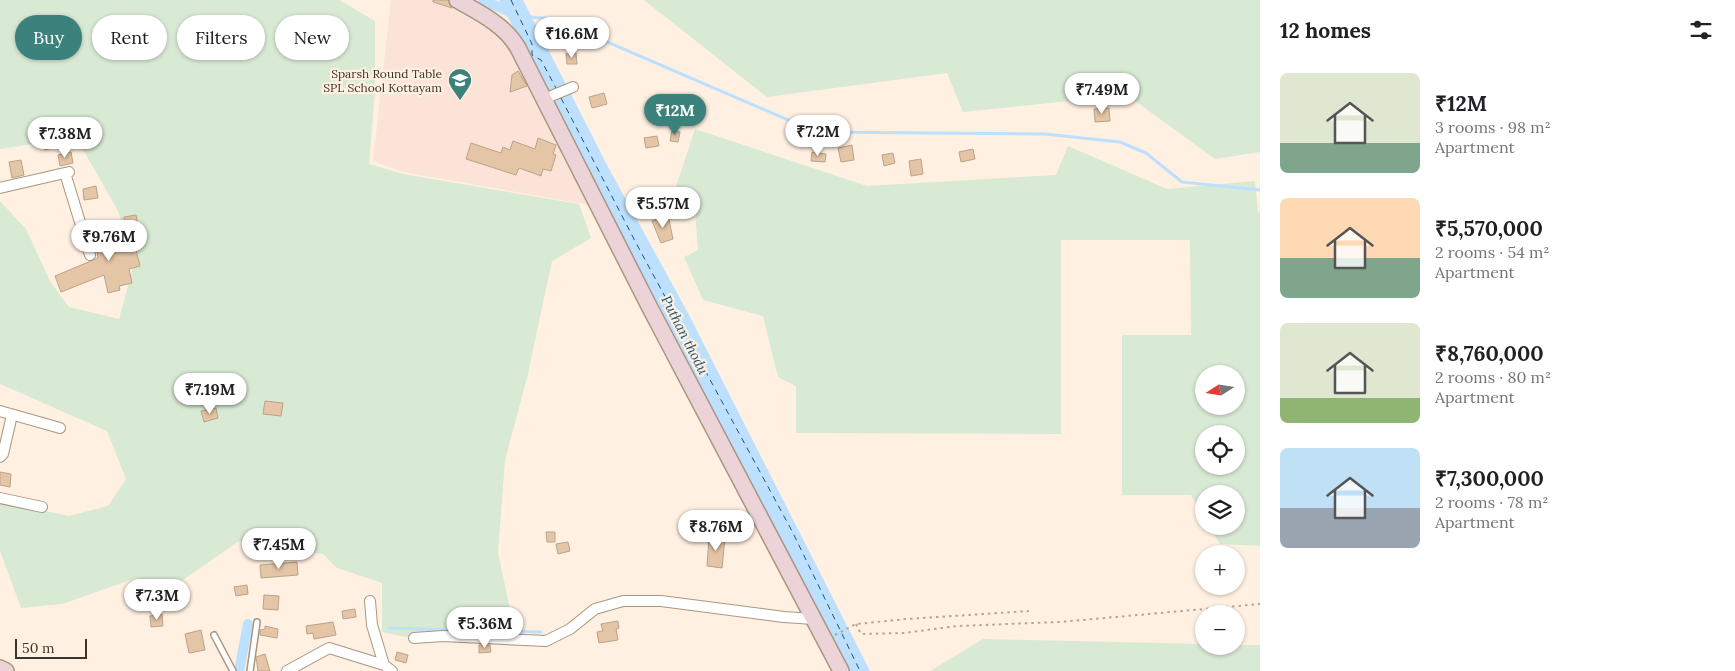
<!DOCTYPE html>
<meta charset="utf-8">
<style>
body{margin:0;font-family:Lora,serif;background:#f6f6f6;color:#202124;height:100vh;display:flex;flex-direction:column;font-size:19px;white-space:nowrap}
*{box-sizing:border-box;margin:0}
p{font-size:16px;color:#757577}
.icon{flex:none;width:28px;height:28px;fill:none;stroke:currentColor;stroke-width:2;stroke-linecap:round;stroke-linejoin:round}
.map{position:relative;flex:1;overflow:hidden}
.side{display:flex;flex-direction:column;background:#fff;width:475px}
.side>*{flex:none}
.guide{position:absolute;left:15px;top:15px;width:475px;height:45px;display:flex;gap:10px}
.needle{width:32px;rotate:258deg}
.fabs{position:absolute;left:1195px;top:365px;display:grid;gap:10px}
.fabs a{display:grid;place-items:center;width:50px;height:50px;border-radius:50%;background:#fff;box-shadow:0 1px 4px #0004;font-size:25px}
.scale{position:absolute;left:15px;bottom:12px;width:72px;box-sizing:border-box;padding-left:5px;border:2px solid #3c3329;border-top:0;font-size:14px;line-height:18px;white-space:nowrap;color:#3c3329;-webkit-text-stroke:4px #fff0e1;paint-order:stroke}
.price{position:absolute;translate:-50% -42px;padding:0 11px;border-radius:18px;background:#fff;color:#222;font-size:16px;line-height:32px;filter:drop-shadow(0 1px 2px #0008)}
.price::after{content:'';position:absolute;left:50%;top:30px;width:15px;height:11px;margin-left:-8px;background:inherit;clip-path:polygon(0 0,100% 0,50% 100%)}
.price.selected{background:#3b827d;color:#fff}
ul{padding:0;list-style:none}
li{display:flex;align-items:center;gap:15px;height:125px;padding:0 20px}
li span{display:grid;place-items:center;flex:none;width:140px;height:100px;border-radius:8px;color:#555}
li>.icon{margin-inline-start:auto}
span .icon{width:60px;height:60px;fill:#fffc;stroke-width:1}
li b{font-size:21px}
h2{display:flex;justify-content:space-between;align-items:center;height:60px;padding:0 20px;font-size:21px}
.pill{padding:0 18px;border-radius:22px;background:#fff;box-shadow:0 1px 4px #0004;font-size:18px;line-height:45px}
.pill.selected{background:#3b827d;color:#fff}
main{display:flex;flex:1;min-height:0}
.map>svg:first-child{display:block}
</style>
<main>
<div class="map">
<svg width="1260" height="671" viewBox="0 0 1260 671">
<rect width="100%" height="100%" fill="#fff0e1"/>
<path fill="#fbe3d8" d="M391,0H444L500,33L509,41L596,206L403,172L373,161Z"/>
<path fill="#d8e9d4" fill-rule="evenodd" d="M0,0H339L375,21V91L369,164L403,174L579,204L591,238L552,261L527,378L505,460L498,553L518,646L425,641L382,632V583L337,568L323,554L239,541L173,587L136,578L62,604L21,608L0,551V501L69,516L108,506L126,479L107,431L0,384V201L26,229L50,281L69,307L119,319L136,257L117,209L82,148L52,141L0,149Z
M644,0H1260V152L1215,159L1098,74L1079,100L963,112L947,73L767,97Z
M695,129L867,186L1056,175L1068,146L1167,189L1255,181L1258,212H1260V546L1220,544L1209,526H1236V494H1204V517L1191,495H1122V335H1191L1190,240H1061V434L796,433V386L778,377L763,316L703,300L684,257L698,250L695,212L676,187ZM1204,374H1236V406H1204ZM1204,434H1236V466H1204Z
M983,639L1204,644V646L1260,645V671H930Z"/>
<path fill="#bde0fe" d="M499,0H523L607,165L688,313L870,671H845Z"/>
<g fill="none" stroke-linecap="round" stroke-linejoin="round">
<path stroke="#bde0fe" stroke-width="3" d="M530,17L554,19L816,132L1045,134L1120,142L1146,153L1182,182L1260,190
M389,628L541,632"/>
<path stroke="#bde0fe" stroke-width="10" d="M483,0L516,15
M239,671L248,624"/>
<path stroke="#1c5379" stroke-width="1" stroke-dasharray="6 5" stroke-linecap="butt" d="M511,0L532,44V55L541,60L557,90
M561,98L636,243L792,531L860,671"/>
</g>
<path fill="#e4c5a5" stroke="#baa38c" d="M433,0H448L452,8L433,2Z
M576,53L577,64H567L566,54Z
M518,71L527,86L510,92L512,75Z
M604,93L607,104L592,108L589,97Z
M1109,108L1110,121L1095,122L1094,109Z
M672,131L680,132L678,142L670,141Z
M53,136L55,147L45,150L42,138Z
M657,136L659,146L646,148L644,138Z
M538,138L556,145L553,154L556,155L551,171L543,169L541,176L519,168L516,175L466,159L471,143L501,153L503,147L510,150L513,141L535,149Z
M852,145L854,160L841,162L838,148Z
M973,149L975,159L961,162L959,152Z
M71,152L73,163L60,166L58,155Z
M812,152L826,154L825,162L811,161Z
M893,153L895,163L884,166L882,155Z
M921,159L923,174L911,176L909,161Z
M21,160L24,175L12,178L9,162Z
M96,186L98,198L84,200L83,189Z
M642,191L644,199L635,201L633,193Z
M666,192L667,201L656,202L655,193Z
M136,215L142,245L135,246L140,266L129,269L132,283L119,286L120,290L108,293L104,275L61,292L55,276L98,258L96,245L122,240L119,230L126,228L124,217Z
M668,215L673,239L661,243L652,221Z
M265,401L283,403L281,416L263,414Z
M216,408L218,418L204,422L201,411Z
M0,472L11,474L10,487L0,485Z
M546,532H555V542H547Z
M709,537L725,538L722,568L707,566Z
M568,542L570,551L558,554L556,544Z
M297,562L298,575L261,578L260,565Z
M247,585L248,594L236,596L234,587Z
M264,595L279,596L278,610L263,609Z
M355,609L356,617L343,619L342,611Z
M162,614L163,626L151,627L150,616Z
M618,621L619,628L616,629L618,640L599,643L597,632L603,631L601,624Z
M333,622L336,635L314,639L313,633L307,634L306,626Z
M265,626L278,629L277,638L260,635V630L265,629Z
M201,630L205,650L189,653L185,634Z
M479,645H490L491,652L479,653Z
M397,652L408,655L406,663L395,660Z
M265,654L270,671H258L256,657Z"/>
<g fill="none" stroke-linecap="round" stroke-linejoin="round">
<g stroke="#ac957e" stroke-width="8">
<path id="lane" d="M214,635L233,671
M250,671L257,622"/>
</g>
<g stroke="#ac957e" stroke-width="12">
<path id="street" d="M544,99L573,87
M65,173L90,255
M0,188L69,172
M0,411L60,428
M0,457L3,454L12,415
M0,498L42,507
M370,601L372,625L384,665
M414,638L443,636L546,641L570,629L595,609L623,601H661L784,617L814,619
M287,671L329,648L384,665L392,671"/>
</g>
<g stroke="#ac957e" stroke-width="18">
<path id="secondary" d="M457,0C480,13 505,25 518,48L649,306L841,671
M0,668L6,671"/>
</g>
<path stroke="#b2a699" stroke-width="2" stroke-dasharray="2.5 4" stroke-linecap="butt" d="M856,624L861,634L904,633L957,626L1060,622L1260,604
M835,635L856,624L907,619L1029,611"/>
<use href="#lane" stroke="#fff" stroke-width="5"/>
<use href="#street" stroke="#fff" stroke-width="10"/>
<use href="#secondary" stroke="#ebd3d7" stroke-width="15"/>
</g>
<defs>
<g id="school-pin" transform="scale(1.25)"><path d="M0 17L-7.5 6A9.5 9.5 0 1 1 7.5 6Z" fill="#3b827d" stroke="#fff0e1"/><path d="M0-5L7-2L0 1L-7-2ZM-4 1L0 2.5L4 1V4Q0 6-4 4Z" fill="#fff"/></g>
</defs>
<g fill-rule="evenodd">
<use href="#school-pin" x="460" y="80"/>
</g>
<g text-anchor="middle" dominant-baseline="central" stroke-width="4.5" stroke-linejoin="round" paint-order="stroke">
<g font-size="12" fill="#3c3329" stroke="#fff0e1" text-anchor="end">
<text x="442" y="73">Sparsh Round Table<tspan x="442" dy="14">SPL School Kottayam</tspan></text>
</g>
<g font-size="14" font-style="italic" fill="#1c5379" stroke="#fff0e1">
<text transform="translate(685 335) rotate(63)">Puthan thodu</text>
</g>
</g>
</svg>
<div class="fabs">
<a><svg class="needle" viewBox="-14 -14 28 28"><path d="M0-13l5 13h-10z" fill="#e53935"/><path d="M0 13l5-13h-10z" fill="#757577"/></svg></a>
<a><svg class="icon" aria-label="locate" viewBox="0 0 24 24"><circle cx="12" cy="12" r="6"/><path d="M12 2v4M12 18v4M2 12h4M18 12h4"/></svg></a>
<a><svg class="icon" aria-label="layers" viewBox="0 0 24 24"><path d="M12 4l9 5-9 5-9-5zM3 14l9 5 9-5"/></svg></a>
<a>+</a>
<a>−</a>
</div>
<div class="scale">50 m</div>
<b class="price" style="left:572px;top:59px">₹16.6M</b>
<b class="price" style="left:1102px;top:115px">₹7.49M</b>
<b class="price selected" style="left:675px;top:136px">₹12M</b>
<b class="price" style="left:818px;top:157px">₹7.2M</b>
<b class="price" style="left:65px;top:159px">₹7.38M</b>
<b class="price" style="left:663px;top:229px">₹5.57M</b>
<b class="price" style="left:109px;top:262px">₹9.76M</b>
<b class="price" style="left:210px;top:415px">₹7.19M</b>
<b class="price" style="left:716px;top:552px">₹8.76M</b>
<b class="price" style="left:279px;top:570px">₹7.45M</b>
<b class="price" style="left:157px;top:621px">₹7.3M</b>
<b class="price" style="left:485px;top:649px">₹5.36M</b>
<div class="guide">
<a class="pill selected">Buy</a>
<a class="pill">Rent</a>
<a class="pill">Filters</a>
<a class="pill">New</a>
</div>
</div>
<section class="side">
<h2>12 homes<svg class="icon" aria-label="filters" viewBox="0 0 24 24"><path d="M4 7h16M4 17h16"/><circle cx="9" cy="7" r="2"/><circle cx="15" cy="17" r="2"/></svg></h2>
<ul>
<li><span style="background:linear-gradient(#dfe7d0 70%,#7fa58c 0)"><svg class="icon" aria-label="home" viewBox="0 0 24 24"><path d="M3 11l9-7 9 7M6 9v11h12V9"/></svg></span><div><b>₹12M</b><p>3 rooms · 98 m²</p><p>Apartment</p></div></li>
<li><span style="background:linear-gradient(#ffd9b3 60%,#7fa58c 0)"><svg class="icon" aria-label="home" viewBox="0 0 24 24"><path d="M3 11l9-7 9 7M6 9v11h12V9"/></svg></span><div><b>₹5,570,000</b><p>2 rooms · 54 m²</p><p>Apartment</p></div></li>
<li><span style="background:linear-gradient(#dfe7d0 75%,#8fb573 0)"><svg class="icon" aria-label="home" viewBox="0 0 24 24"><path d="M3 11l9-7 9 7M6 9v11h12V9"/></svg></span><div><b>₹8,760,000</b><p>2 rooms · 80 m²</p><p>Apartment</p></div></li>
<li><span style="background:linear-gradient(#bfe0f5 60%,#9aa5b1 0)"><svg class="icon" aria-label="home" viewBox="0 0 24 24"><path d="M3 11l9-7 9 7M6 9v11h12V9"/></svg></span><div><b>₹7,300,000</b><p>2 rooms · 78 m²</p><p>Apartment</p></div></li>
</ul>
</section>
</main>
